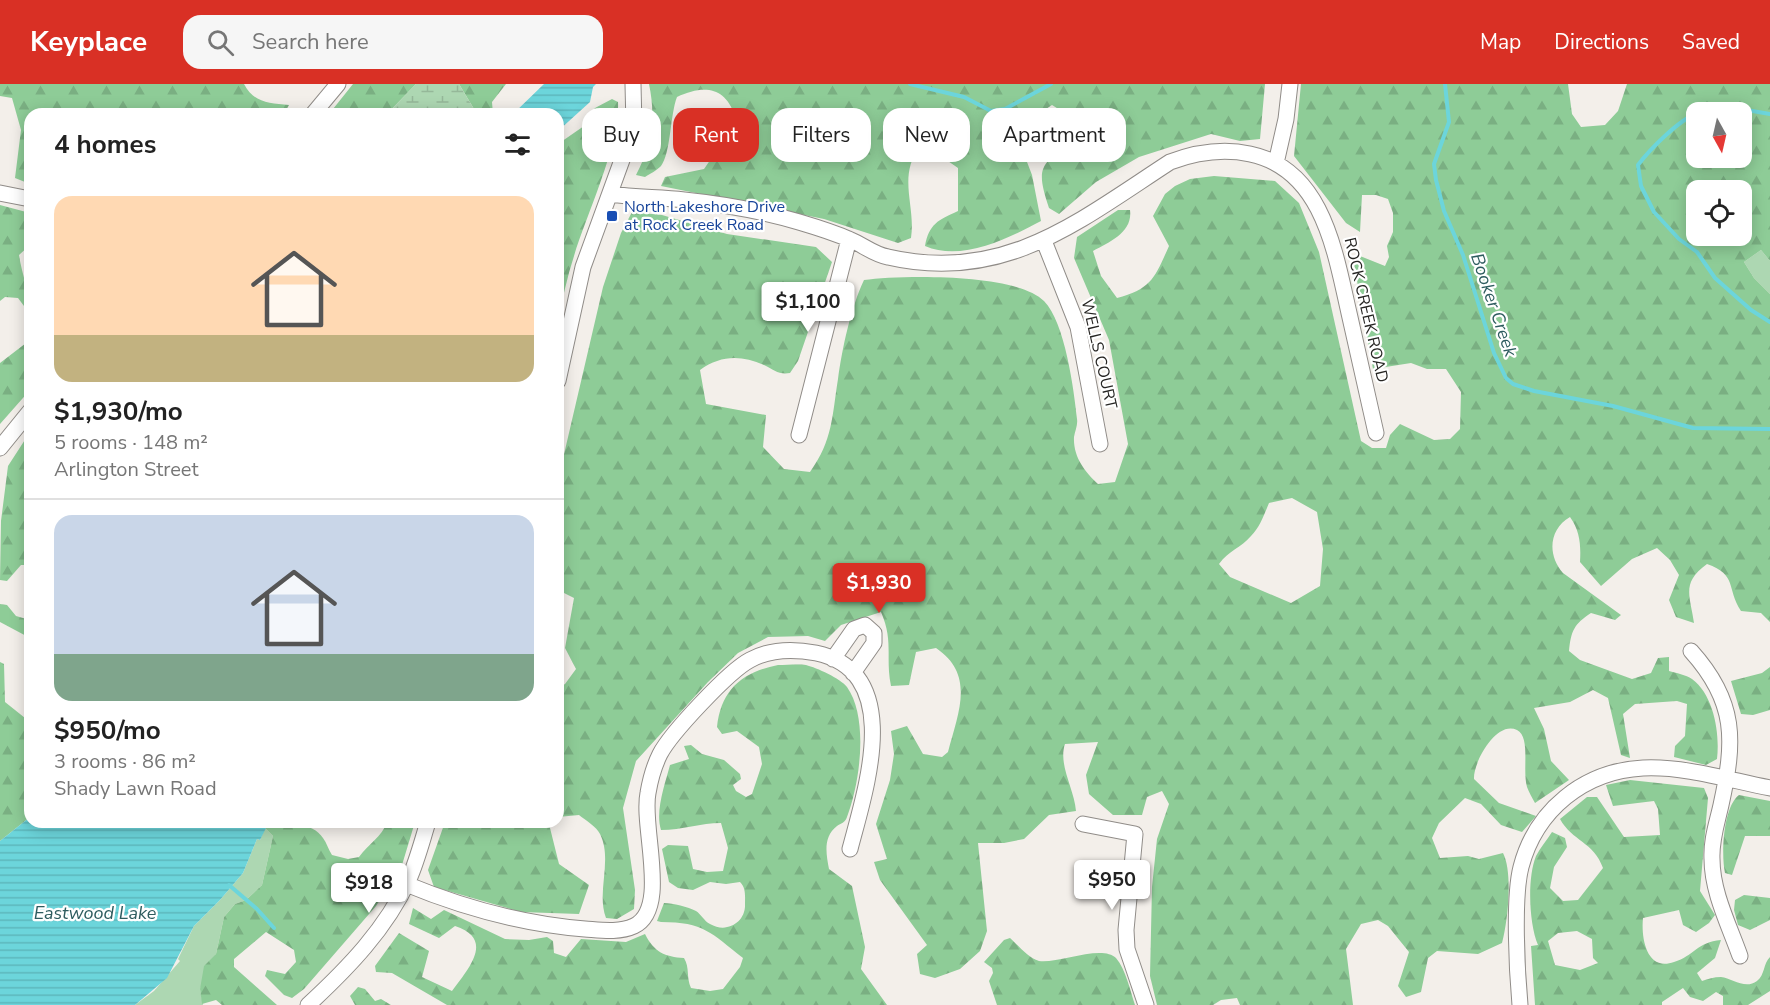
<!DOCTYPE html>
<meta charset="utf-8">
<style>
body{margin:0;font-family:"Nunito Sans",sans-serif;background:#f6f6f6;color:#222;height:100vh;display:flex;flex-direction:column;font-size:22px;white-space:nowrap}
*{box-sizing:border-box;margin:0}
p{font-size:20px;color:#767676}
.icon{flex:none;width:33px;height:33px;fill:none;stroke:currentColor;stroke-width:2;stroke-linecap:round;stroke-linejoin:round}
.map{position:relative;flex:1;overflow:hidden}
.details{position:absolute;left:24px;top:24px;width:540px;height:720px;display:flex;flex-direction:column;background:#fff;border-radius:18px;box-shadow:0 3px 15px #0003}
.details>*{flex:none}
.banner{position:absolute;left:582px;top:24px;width:570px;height:54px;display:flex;gap:12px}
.needle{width:39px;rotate:172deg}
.buttons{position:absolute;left:1686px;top:18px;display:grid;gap:12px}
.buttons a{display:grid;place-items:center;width:66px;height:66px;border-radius:12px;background:#fff;box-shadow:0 3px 15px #0003;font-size:30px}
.price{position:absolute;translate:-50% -51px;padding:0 14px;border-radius:6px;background:#fff;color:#222;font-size:20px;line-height:39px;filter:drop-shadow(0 2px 3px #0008)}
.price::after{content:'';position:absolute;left:50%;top:36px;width:18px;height:14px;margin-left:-9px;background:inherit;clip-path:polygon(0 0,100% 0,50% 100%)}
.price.selected{background:#d93025;color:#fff}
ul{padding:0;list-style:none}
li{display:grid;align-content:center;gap:12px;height:318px;padding:0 30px}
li+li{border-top:2px solid #e0e0e0}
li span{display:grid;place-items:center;height:186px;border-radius:18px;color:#555}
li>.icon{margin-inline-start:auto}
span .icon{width:108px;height:108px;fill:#fffc;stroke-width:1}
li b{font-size:26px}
h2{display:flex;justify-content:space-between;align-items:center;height:72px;padding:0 30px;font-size:26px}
.tag{padding:0 21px;border-radius:18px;background:#fff;box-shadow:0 3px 15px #0003;font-size:21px;line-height:54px}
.tag.selected{background:#d93025;color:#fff}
header{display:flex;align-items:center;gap:36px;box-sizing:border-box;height:84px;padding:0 30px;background:#d93025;color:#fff}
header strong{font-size:28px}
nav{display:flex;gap:33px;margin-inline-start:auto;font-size:21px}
.search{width:420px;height:54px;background:#f6f6f6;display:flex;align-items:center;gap:15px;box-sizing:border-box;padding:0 21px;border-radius:18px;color:#767676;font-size:22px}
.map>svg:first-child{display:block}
</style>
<header>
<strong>Keyplace</strong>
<div class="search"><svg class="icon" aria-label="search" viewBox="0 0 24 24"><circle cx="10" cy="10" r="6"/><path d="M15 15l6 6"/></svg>Search here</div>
<nav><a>Map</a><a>Directions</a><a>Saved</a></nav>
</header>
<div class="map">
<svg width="1770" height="921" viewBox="0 0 1770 921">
<defs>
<pattern id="forest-firs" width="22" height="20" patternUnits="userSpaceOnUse" patternTransform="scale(1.5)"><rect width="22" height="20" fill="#8ecc97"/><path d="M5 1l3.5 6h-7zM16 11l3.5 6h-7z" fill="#7aaf82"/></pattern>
<pattern id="wetland-marsh" width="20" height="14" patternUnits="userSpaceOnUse" patternTransform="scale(1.5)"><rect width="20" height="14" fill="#add7b2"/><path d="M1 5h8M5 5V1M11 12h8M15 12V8" fill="none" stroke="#95b899"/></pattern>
<pattern id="water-rules" width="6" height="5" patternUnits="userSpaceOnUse" patternTransform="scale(1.5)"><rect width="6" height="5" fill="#6cd5db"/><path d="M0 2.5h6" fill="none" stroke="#5db7bc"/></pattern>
</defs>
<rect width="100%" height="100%" fill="#f3efea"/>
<path fill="#add7b2" d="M1761,166L1770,177V210L1754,194L1744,178Z
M265,744L273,752L262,801L246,816L235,820L224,833L216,870L200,905L203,921H135L154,907L180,877L178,875L194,842L220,816L243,789L257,755L260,756Z"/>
<path fill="url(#forest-firs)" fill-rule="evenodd" d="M0,0H244C254,19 269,19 289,21L284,30H30V100L15,94L21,46L12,14L0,12Z
M353,0H416L387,30H329Z
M459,0H506L492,18L493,30H477Z
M649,0H1265L1260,55L1240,57L1211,50L1139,73L1096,98L1059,130L1049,124C1036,84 1039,81 1073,57L1076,36L1052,21L1034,33L1019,57L1032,91L1041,137C1009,154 962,178 925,162C929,140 938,136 958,127V84L932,66L920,62C897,93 916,121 911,154L898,159L824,135L661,102L665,93L704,85L724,56L735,32C725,2 703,1 677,13C670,31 671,69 661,82C657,86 650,90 645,93L636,91C652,61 656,33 649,0Z
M1301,0H1568L1572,30L1581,43L1605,41L1618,27L1627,0H1770V177L1761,166L1744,178L1754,194L1770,210V538L1761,529L1741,527C1726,504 1738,491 1707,480C1681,499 1690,511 1694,539L1676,533L1669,516L1679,491L1670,476L1657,464L1632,475L1601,502L1580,478C1581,461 1580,447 1570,433C1549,445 1547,471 1563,489L1621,531L1615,536L1591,529C1574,540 1571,547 1569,567L1580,576L1632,595L1651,589L1658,574L1669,573V587C1676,589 1686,591 1692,595C1714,611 1720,650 1717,675L1706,681L1674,673L1675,662L1685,652L1687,620L1677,617L1635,620L1623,630L1630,674L1621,671L1608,614L1593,606L1570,618L1534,624L1544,645L1551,677L1569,696L1535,719C1532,714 1529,708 1527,703C1522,686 1531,653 1517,646C1496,636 1473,679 1474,695L1499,719L1536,732L1522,748L1501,741L1481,720L1465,714L1439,739L1432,754L1440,774L1468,772L1479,775L1503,769C1513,788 1508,837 1502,859L1478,870L1437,867L1428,874L1421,908L1406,913L1398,902L1409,868L1388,842L1378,836L1361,840L1346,865L1353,921H1240L1237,914L1221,916L1213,921H1157L1150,892L1152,803L1157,755L1169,720L1162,707L1147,713L1142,731H1113L1089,710L1086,691L1098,658L1065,660C1058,681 1074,704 1076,727L1049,731L1024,755L1004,759H978L987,847L980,867L960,885L935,894L920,890L917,870L927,861L880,796L874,778L887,775L876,740L890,696L894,670L891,647L907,642L923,670L942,673L948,668C958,629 976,591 936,564L916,568L909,601L891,602C885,573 894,558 881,528L841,541L825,557L808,552L768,553L738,569L708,598L636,677L623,724L635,806L634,825L617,835L606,834C596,808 613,776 600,750C597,743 585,736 579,731L558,733V604L565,600L576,585L565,564L574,514L558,506V396L603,203L621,149L632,128L662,131L727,150L816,163L832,178L798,277L790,289C779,291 774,286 764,281C741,271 721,271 700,286L706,320L766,331L763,363L784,385L810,388C833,356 832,332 838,295C842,265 851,223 864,196C902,191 1016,189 1044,217C1065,238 1074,306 1077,335C1078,341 1075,347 1074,353C1073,373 1085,388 1098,400L1115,398L1128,360L1109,256L1074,174L1077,153L1118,126H1130C1133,148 1110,158 1093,167L1101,192L1117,214C1152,205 1155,193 1169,162L1153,132L1165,110L1175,102L1190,95L1214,92L1275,97L1299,119L1319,168L1361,357L1372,364H1386L1390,351L1400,340L1434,356L1450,355L1460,345L1461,308L1446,285H1427L1411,279L1373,285L1354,180L1360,172L1385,182L1389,173L1387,162L1393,148V129L1388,115L1376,111H1362L1360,148L1346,139L1294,72ZM1696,28H1742V74H1696ZM1696,106H1742V152H1696ZM1292,414L1317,428L1323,465L1320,502L1291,519L1230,493L1219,480C1229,466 1241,464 1251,452C1260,443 1264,431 1269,419Z
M612,15L618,18C620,61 587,129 574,172C567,193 563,214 558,235V60L584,42L595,24Z
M0,121L30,129V161L19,171C22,191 30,209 30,230L18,214L5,213L0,217Z
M30,256V306L0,340V279Z
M30,348V481H21L7,497L0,496L1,437L8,382Z
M0,520L7,521L16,532L30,536V554L0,538Z
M0,578L4,580L5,618L30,638V733L0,757Z
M778,581C787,581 798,580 806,581C817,584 840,594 847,603C869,634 860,699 847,733C845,739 841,739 837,742C823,753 826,769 829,785L852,802L865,863L861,885L887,921H447L392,889L376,888L375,882L399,849L429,867L422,893L452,907C469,884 495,855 455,842L439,854L409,840L413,824L431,835L444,826L505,855L529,856L547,853L553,857L554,869L566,873L581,855L626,858L645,850C654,868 665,873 684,874C690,884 686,893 691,904L710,907L723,905L740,883L743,874C711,849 704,838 661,838L657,837L664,819C673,819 688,823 696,827C701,830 704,837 710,840C727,850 746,838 745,820C745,811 746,804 740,798L726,800L710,798L693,806L678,804L669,798L662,765L668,761L688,762L693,785L707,788L723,787L728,764L721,739C701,739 682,746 661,746C655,727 665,700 670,681L689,675L684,662L691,661L702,670L724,676L740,690L741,695L733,701L736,707L746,713L752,710L762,680L759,663L737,647L722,650L717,643C721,606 742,588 778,581Z
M1770,583V626L1753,631L1741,630L1731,597L1762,589Z
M1630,696L1704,704L1708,714L1700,807L1715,831L1709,839L1696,848L1683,841L1679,826L1643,834C1641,853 1646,888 1674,878C1694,872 1697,858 1721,856L1715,874L1697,889L1702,897C1708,895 1714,893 1721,893C1732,894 1745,906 1757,897C1765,891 1763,880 1770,873V907L1748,921H1723V912L1716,908L1703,917L1690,913L1683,904L1662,918V921H1535L1531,862L1538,861C1529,840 1527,794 1536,772C1540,764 1547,756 1552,748L1565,754L1567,763L1554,783L1550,804L1563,817L1578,816L1603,784C1594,758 1572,757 1560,735L1587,713H1597L1624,753L1660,751L1658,725L1654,717L1613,722L1606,701ZM1577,847L1592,855L1593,874L1598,879L1580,886L1555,881L1548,857L1558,849Z
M1739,711L1770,717V752H1745L1732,791L1725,789C1721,771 1723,723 1739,711Z
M269,738C285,738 313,738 323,754C327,759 328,765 332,771L348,775L359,773C368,760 382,753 387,738H415L402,781L376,822L304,905L292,914L284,911L265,892L267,886L285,890L296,878L294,866L266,848L234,875V883L277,921H222L216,916L202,920L200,905L204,882L216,870L224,833L235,820L246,816L262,801L273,752L265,744Z
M445,738H552L550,744L559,780L589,801L579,830L521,828L434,803L428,786Z
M1744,811L1770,814V836L1750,846L1738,841L1734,826L1735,816Z
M1010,854C1018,861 1028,874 1039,877C1057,880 1102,860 1116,874C1126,886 1130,906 1135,921H997L989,897L993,889L992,884L984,878L1004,856Z
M358,903L365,905L375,917L381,915L391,921H355L350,912Z"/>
<path fill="url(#wetland-marsh)" d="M416,0H459L477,30H387Z"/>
<path fill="url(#water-rules)" d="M544,0H596L593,3L590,18L558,47V30H513Z
M30,733V738H269L260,756L257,755L243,789L220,816L194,842L167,894L135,921H0V757Z"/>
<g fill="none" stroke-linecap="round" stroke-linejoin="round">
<path stroke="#6cd5db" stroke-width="4" d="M910,0L964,13L991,27L1005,25L1051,0
M1445,0L1449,38L1434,80L1436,96L1444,127L1463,171L1494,269L1506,294L1513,300L1534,307L1613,322L1693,344L1770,345
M1700,28L1729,23L1770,30
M1696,30C1679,36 1650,65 1638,81L1641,102L1654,128L1679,155L1697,168L1715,194L1751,226L1770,238
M229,801L257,825L274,844"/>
<g stroke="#908c88" stroke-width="17">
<path id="minor" d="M313,30L338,0
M1276,79L1286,35L1290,0
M0,109L30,115
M611,110C635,114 660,113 684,116C722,120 762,127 799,138C816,143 835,149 851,156C863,161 875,171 888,173C1004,200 1079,137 1170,78C1197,68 1222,64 1250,70C1323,85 1335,168 1349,229C1358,269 1367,309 1376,349
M1044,157L1078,243L1100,360
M558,297L583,183L634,43L633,0
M799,351L849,155
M0,364L30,327
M1691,567C1737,618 1735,657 1721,721C1717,739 1711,756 1712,775C1712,808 1729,841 1740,872
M833,575L854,545L865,541L874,549V559L853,589
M1083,740L1135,750L1126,846L1127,865L1146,921
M406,800C464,824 522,840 585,845C600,846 619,849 634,842C670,825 641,743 648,709C650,697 654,682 660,670C671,649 729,587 750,576C770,565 795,565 816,569C906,588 865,707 850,765
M308,921C348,884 386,845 409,795C417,777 422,757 428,738
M1520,921C1517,888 1513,814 1521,783C1536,726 1584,687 1643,684C1685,682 1729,696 1770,704"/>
</g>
<use href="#minor" stroke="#fff" stroke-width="15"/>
</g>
<rect fill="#1a4fb4" stroke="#fff" stroke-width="2" x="606" y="126" width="12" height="12" rx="3"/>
<g text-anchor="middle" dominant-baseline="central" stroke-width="4.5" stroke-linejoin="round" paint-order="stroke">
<g font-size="16" fill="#164399" stroke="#fff" text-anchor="start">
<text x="624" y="123">North Lakeshore Drive<tspan x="624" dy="18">at Rock Creek Road</tspan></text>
</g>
<g font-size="16" fill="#262523" stroke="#fff">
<text transform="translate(1366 226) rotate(77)">ROCK CREEK ROAD</text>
<text transform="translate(1099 270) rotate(77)">WELLS COURT</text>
</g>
<g font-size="18" font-style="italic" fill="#2e5c5f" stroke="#fff">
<text transform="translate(1494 221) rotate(71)">Booker Creek</text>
<text x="95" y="829">Eastwood Lake</text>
</g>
</g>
</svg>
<div class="buttons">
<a><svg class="needle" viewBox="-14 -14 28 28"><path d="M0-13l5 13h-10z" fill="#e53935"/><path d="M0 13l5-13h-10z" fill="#767676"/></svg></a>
<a><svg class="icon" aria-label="locate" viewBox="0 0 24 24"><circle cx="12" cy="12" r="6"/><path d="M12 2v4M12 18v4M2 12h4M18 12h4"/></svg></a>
</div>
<b class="price" style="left:808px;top:249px">$1,100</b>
<b class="price selected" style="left:879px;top:530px">$1,930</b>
<b class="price" style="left:1112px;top:827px">$950</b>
<b class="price" style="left:369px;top:830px">$918</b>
<div class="banner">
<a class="tag">Buy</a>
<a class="tag selected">Rent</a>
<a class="tag">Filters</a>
<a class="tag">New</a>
<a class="tag">Apartment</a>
</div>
<section class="details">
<h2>4 homes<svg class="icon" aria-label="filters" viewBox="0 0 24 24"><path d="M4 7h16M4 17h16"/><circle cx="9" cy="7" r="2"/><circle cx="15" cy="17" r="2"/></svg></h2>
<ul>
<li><span style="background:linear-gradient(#ffd9b3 75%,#c2b280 0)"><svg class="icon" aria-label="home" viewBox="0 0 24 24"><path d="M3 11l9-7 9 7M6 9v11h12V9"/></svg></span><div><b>$1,930/mo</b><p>5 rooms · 148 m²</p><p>Arlington Street</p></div></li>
<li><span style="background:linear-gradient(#c9d6e8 75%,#7fa58c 0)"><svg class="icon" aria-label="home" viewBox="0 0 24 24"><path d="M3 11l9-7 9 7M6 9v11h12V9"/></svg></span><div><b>$950/mo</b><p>3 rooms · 86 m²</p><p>Shady Lawn Road</p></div></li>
</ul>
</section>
</div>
